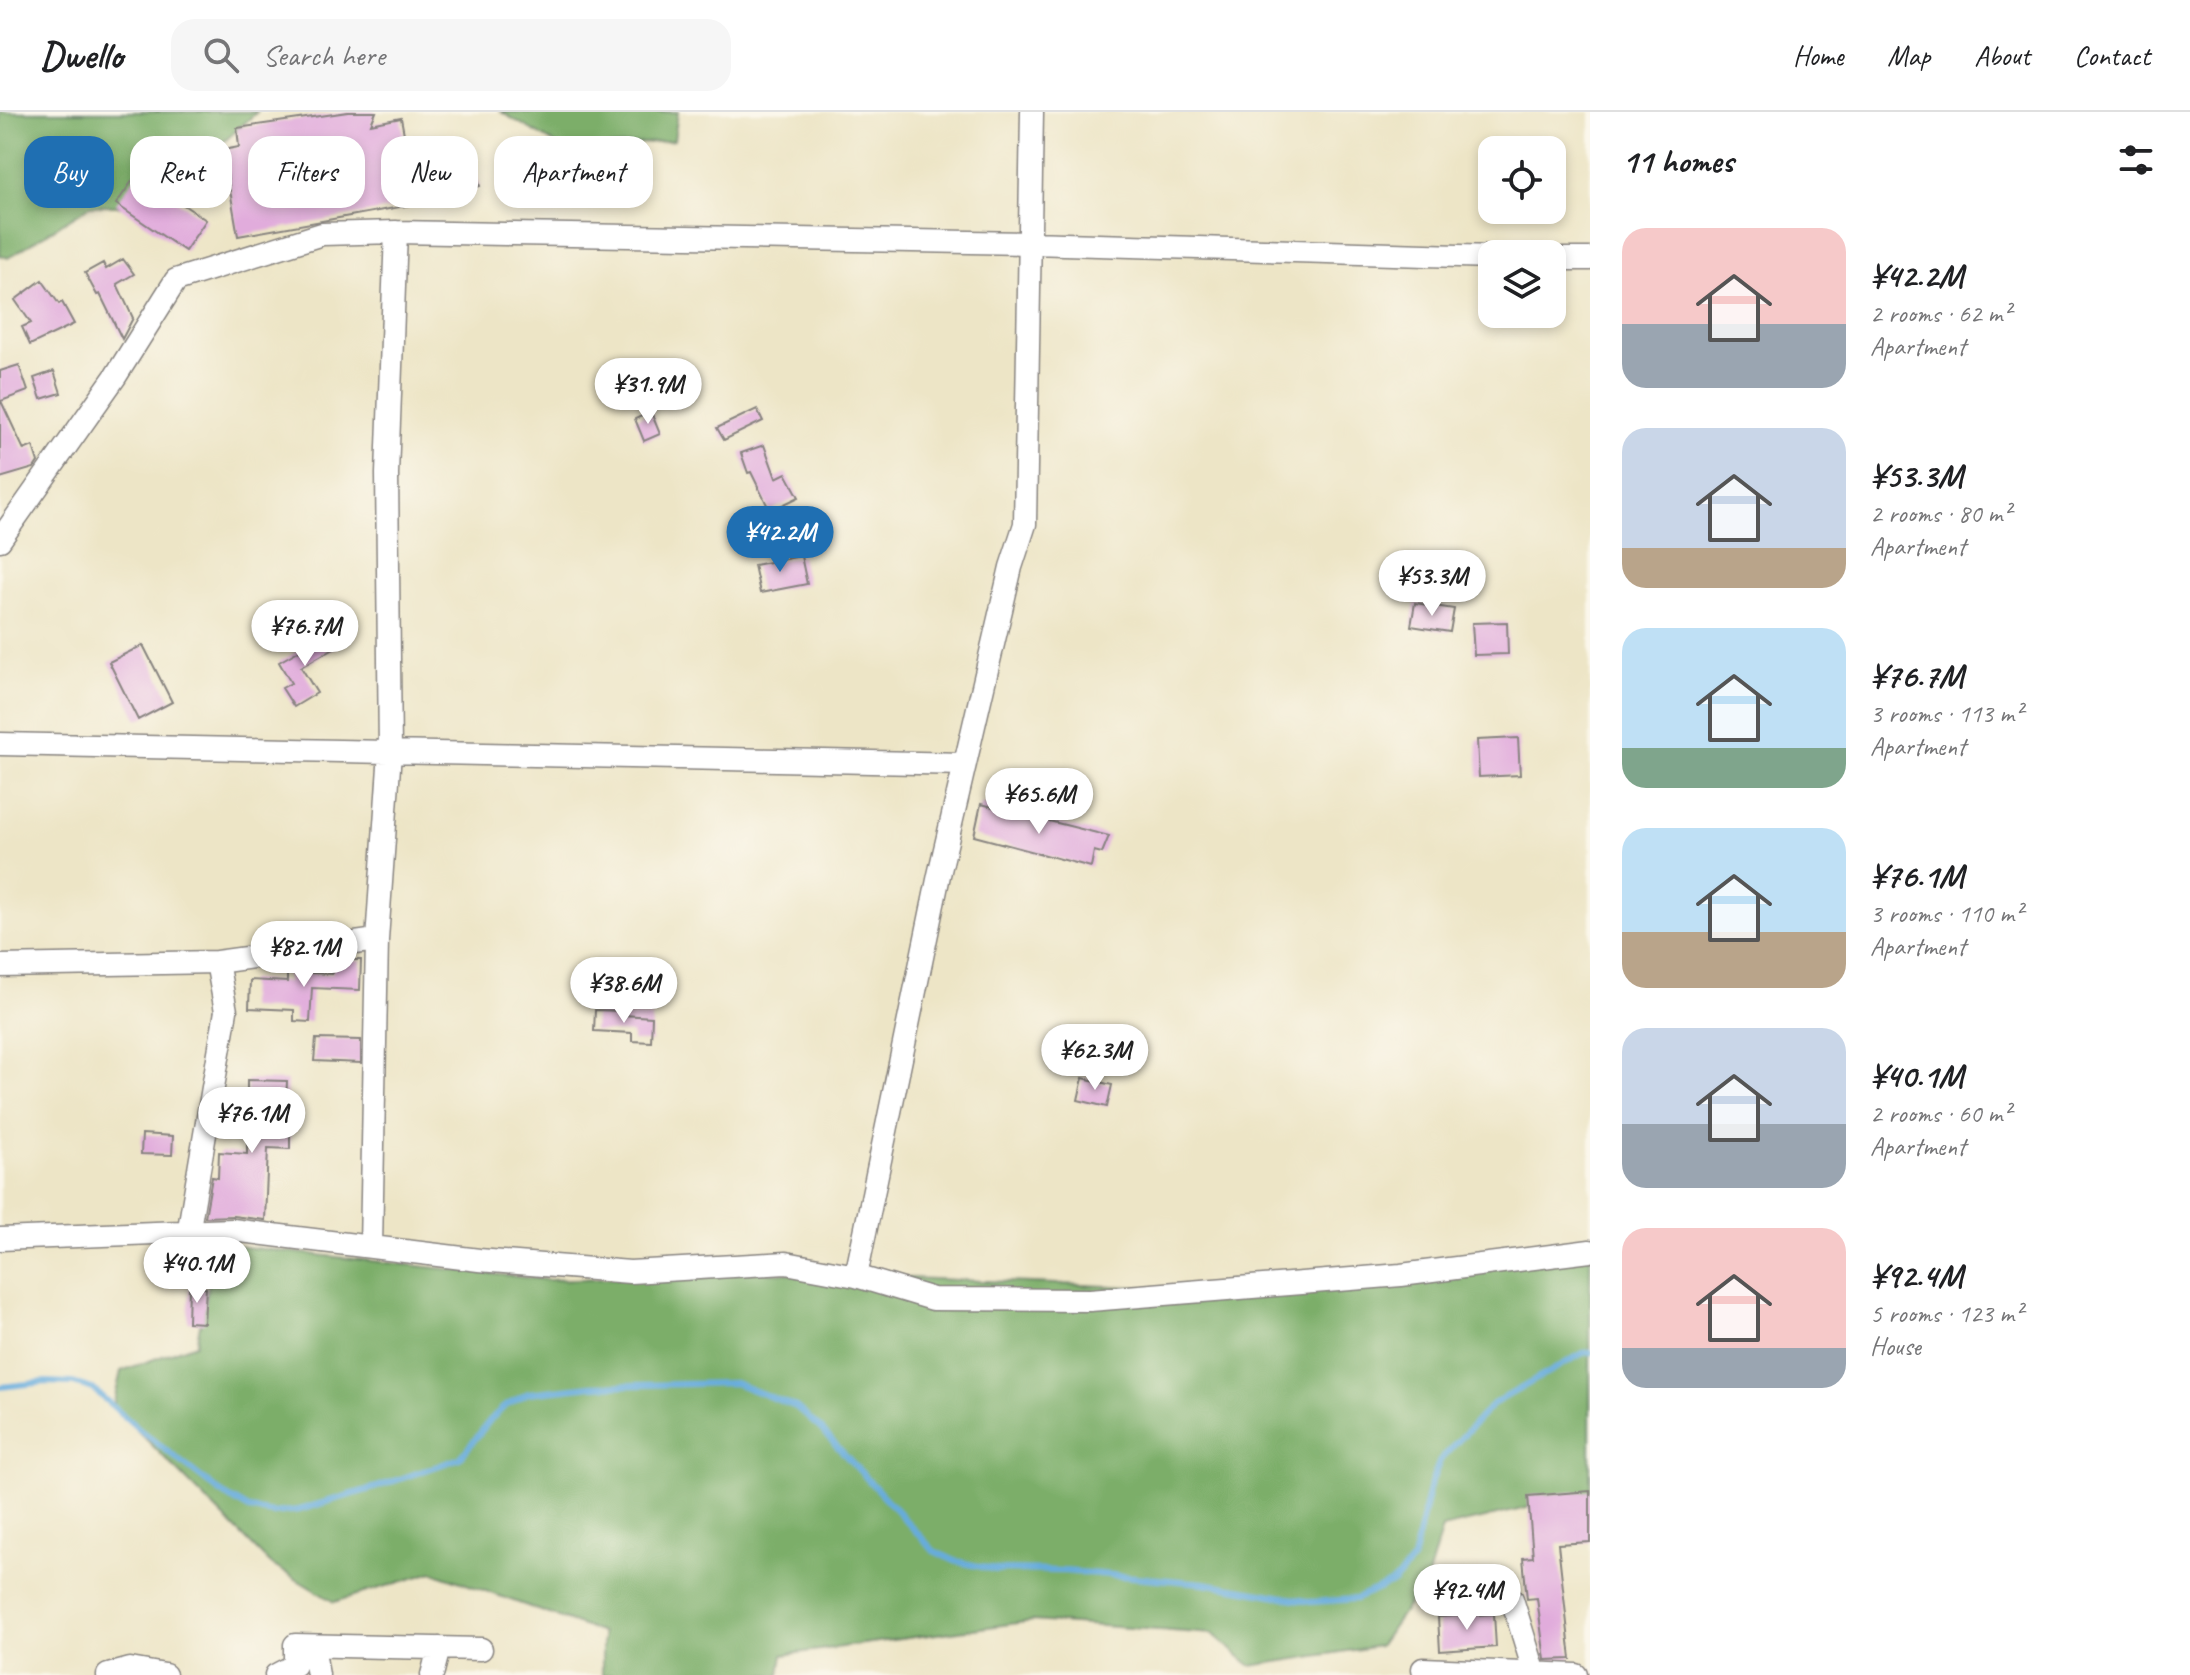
<!DOCTYPE html>
<meta charset="utf-8">
<style>
body{margin:0;font-family:Caveat,sans-serif;background:#f6f6f6;color:#202124;height:100vh;display:flex;flex-direction:column;font-size:30px;white-space:nowrap}
*{box-sizing:border-box;margin:0}
p{font-size:26px;color:#757577}
.icon{flex:none;width:44px;height:44px;fill:none;stroke:currentColor;stroke-width:2;stroke-linecap:round;stroke-linejoin:round}
.map{position:relative;flex:1;overflow:hidden}
.sheet{display:flex;flex-direction:column;background:#fff;width:600px}
.sheet>*{flex:none}
.banner{position:absolute;left:24px;top:24px;width:760px;height:72px;display:flex;gap:16px}
.tools{position:absolute;left:1478px;top:24px;display:grid;gap:16px}
.tools a{display:grid;place-items:center;width:88px;height:88px;border-radius:16px;background:#fff;box-shadow:0 4px 12px #0003;font-size:40px}
.price{position:absolute;translate:-50% -68px;padding:0 18px;border-radius:28px;background:#fff;color:#222;font-size:26px;line-height:52px;filter:drop-shadow(0 2px 4px #0008)}
.price::after{content:'';position:absolute;left:50%;top:48px;width:24px;height:18px;margin-left:-12px;background:inherit;clip-path:polygon(0 0,100% 0,50% 100%)}
.price.current{background:#1f6fb2;color:#fff}
ul{padding:0;list-style:none}
li{display:flex;align-items:center;gap:24px;height:200px;padding:0 32px}
li span{display:grid;place-items:center;flex:none;width:224px;height:160px;border-radius:24px;color:#555}
li>.icon{margin-inline-start:auto}
span .icon{width:96px;height:96px;fill:#fffc;stroke-width:1}
li b{font-size:34px}
h2{display:flex;justify-content:space-between;align-items:center;height:96px;padding:0 32px;font-size:34px}
.chip{padding:0 28px;border-radius:24px;background:#fff;box-shadow:0 4px 12px #0003;font-size:28px;line-height:72px}
.chip.current{background:#1f6fb2;color:#fff}
header{display:flex;align-items:center;gap:48px;box-sizing:border-box;height:112px;padding:0 40px;background:#fff;border-bottom:2px solid #e0e0e0}
header strong{font-size:38px}
nav{display:flex;gap:44px;margin-inline-start:auto;font-size:28px}
.search{width:560px;height:72px;background:#f6f6f6;display:flex;align-items:center;gap:20px;box-sizing:border-box;padding:0 28px;border-radius:24px;color:#757577;font-size:30px}
main{display:flex;flex:1;min-height:0}
.map>svg:first-child{display:block}
</style>
<header>
<strong>Dwello</strong>
<div class="search"><svg class="icon" aria-label="search" viewBox="0 0 24 24"><circle cx="10" cy="10" r="6"/><path d="M15 15l6 6"/></svg>Search here</div>
<nav><a>Home</a><a>Map</a><a>About</a><a>Contact</a></nav>
</header>
<main>
<div class="map">
<svg width="1590" height="1563" viewBox="0 0 1590 1563">
<rect width="100%" height="100%" fill="#fbf7ec"/>
<filter id="ink" filterUnits="userSpaceOnUse"><feTurbulence type="fractalNoise" baseFrequency=".0125" numOctaves="2"/><feDisplacementMap in="SourceGraphic" scale="16" xChannelSelector="R" yChannelSelector="G"/><feConvolveMatrix kernelMatrix="1 2 1 2 8 2 1 2 1" color-interpolation-filters="sRGB"/></filter>
<filter id="wash" filterUnits="userSpaceOnUse"><feTurbulence type="fractalNoise" baseFrequency=".006" numOctaves="4" result="noise"/><feDisplacementMap in="SourceGraphic" scale="32" xChannelSelector="R" yChannelSelector="G"/><feGaussianBlur stdDeviation="1.8" result="paint"/><feColorMatrix in="noise" values="0 0 0 0 0 0 0 0 0 0 0 0 0 0 0 0 0 1.4 0 .05"/><feComposite in="paint" operator="in"/></filter>
<g filter="url(#wash)">
<rect width="100%" height="100%" fill="#ede5c6"/>
<path fill="#7bae69" stroke="#4e6852" stroke-width="2" d="M0,0H257L152,94H90L8,146L0,143Z
M501,0H678L674,28L568,39Z
M217,1132L549,1168L760,1160L1258,1180L1590,1141V1381L1442,1416L1428,1464L1379,1534L1251,1554L1213,1522L1032,1509L783,1543L780,1563H602V1521L433,1460L334,1490L269,1451L113,1294L121,1259L196,1232Z"/>
<g fill="none" stroke-linecap="round" stroke-linejoin="round">
<path stroke="#66acdc" stroke-width="6" d="M0,1275L46,1270L73,1271L93,1277L140,1318L220,1380L249,1397L273,1401L299,1398L377,1375L460,1346L491,1307L504,1295L528,1281L592,1274L735,1271L796,1295L821,1317L934,1439L955,1449L996,1458L1064,1459L1204,1471L1312,1490L1356,1487L1394,1470L1413,1448L1429,1377L1440,1348L1493,1292L1583,1241L1590,1240"/>
</g>
<g id="blocks">
<path fill="#e1acdc" d="M348,0H376L371,12L401,6L417,92L238,124L223,38L239,35L237,16Z
M470,41L480,74L445,84L435,51Z
M137,62L206,108L185,139L116,92Z
M123,147L134,162L117,172L133,206L122,227L100,182L97,183L85,161L103,151L106,157Z
M42,168L59,192L62,190L74,212L30,233L22,215L31,211L15,188Z
M19,253L28,279L1,289L24,338L33,334L38,350L34,356L0,366V259Z
M54,259L61,281L41,287L34,266Z
M757,297L763,309L724,328L717,316Z
M651,300L660,322L644,329L635,307Z
M764,333L776,366L786,361L799,385L770,399L751,360L748,361L741,341Z
M801,444L807,472L760,481L754,453Z
M1415,491L1454,497L1450,520L1411,514Z
M1507,510L1508,542L1474,543L1472,511Z
M333,519L341,532L301,555L317,581L294,595L282,576L291,571L279,550Z
M143,533L172,590L138,608L109,550Z
M1518,626L1520,663L1479,665L1477,628Z
M981,692L1109,724L1102,741L1094,739L1091,755L974,724Z
M333,848H361L360,878L312,876L310,910L294,909V898L249,896L250,868L287,870V860L332,862Z
M595,898L623,899V903L652,905L651,930L632,929V921L594,919Z
M316,927L361,928V951L314,949Z
M1083,966L1112,973L1107,995L1078,988Z
M247,968L287,969L285,1017H290V1037L268,1036L265,1108L233,1104L205,1105L212,1065L218,1066L219,1040L247,1042Z
M142,1022L173,1024L172,1043L141,1042Z
M189,1176H206L204,1211L188,1210Z
M1590,1379V1430L1558,1432L1571,1547L1545,1548L1537,1486L1527,1487L1523,1446L1533,1445L1528,1384Z
M1494,1502L1496,1535L1440,1539L1438,1505Z"/>
</g>
</g>
<g filter="url(#ink)">
<use href="#blocks" fill-opacity="0" stroke="#888480" stroke-width="2"/>
<g fill="none" stroke-linecap="round" stroke-linejoin="round">
<g stroke="#888480" stroke-width="25">
<path id="minor" d="M1552,147H1590
M0,428L115,265L176,168L322,122L396,120L1031,131L1492,145
M0,632L965,652
M217,850L377,828
M0,854L217,850L226,899L188,1122
M0,1127L232,1118L479,1148L630,1160L786,1151L856,1164L933,1187L1090,1188L1401,1163L1590,1139
M371,1135L377,828L390,640L387,362L396,120
M856,1164L939,763L1011,455L1025,412L1032,0
M1512,1487L1535,1562
M313,1534L318,1563
M1423,1557L1576,1563
M108,1563L130,1557L165,1563
M276,1563L295,1553V1533L481,1537
M432,1563L439,1536"/>
</g>
<use href="#minor" stroke="#fff" stroke-width="22"/>
</g>
</g>
</svg>
<div class="tools">
<a><svg class="icon" aria-label="locate" viewBox="0 0 24 24"><circle cx="12" cy="12" r="6"/><path d="M12 2v4M12 18v4M2 12h4M18 12h4"/></svg></a>
<a><svg class="icon" aria-label="layers" viewBox="0 0 24 24"><path d="M12 4l9 5-9 5-9-5zM3 14l9 5 9-5"/></svg></a>
</div>
<b class="price" style="left:648px;top:314px">¥31.9M</b>
<b class="price current" style="left:780px;top:462px">¥42.2M</b>
<b class="price" style="left:1432px;top:506px">¥53.3M</b>
<b class="price" style="left:305px;top:556px">¥76.7M</b>
<b class="price" style="left:1039px;top:724px">¥65.6M</b>
<b class="price" style="left:304px;top:877px">¥82.1M</b>
<b class="price" style="left:624px;top:913px">¥38.6M</b>
<b class="price" style="left:1095px;top:980px">¥62.3M</b>
<b class="price" style="left:252px;top:1043px">¥76.1M</b>
<b class="price" style="left:197px;top:1193px">¥40.1M</b>
<b class="price" style="left:1467px;top:1520px">¥92.4M</b>
<div class="banner">
<a class="chip current">Buy</a>
<a class="chip">Rent</a>
<a class="chip">Filters</a>
<a class="chip">New</a>
<a class="chip">Apartment</a>
</div>
</div>
<section class="sheet">
<h2>11 homes<svg class="icon" aria-label="filters" viewBox="0 0 24 24"><path d="M4 7h16M4 17h16"/><circle cx="9" cy="7" r="2"/><circle cx="15" cy="17" r="2"/></svg></h2>
<ul>
<li><span style="background:linear-gradient(#f6c9c9 60%,#9aa5b1 0)"><svg class="icon" aria-label="home" viewBox="0 0 24 24"><path d="M3 11l9-7 9 7M6 9v11h12V9"/></svg></span><div><b>¥42.2M</b><p>2 rooms · 62 m²</p><p>Apartment</p></div></li>
<li><span style="background:linear-gradient(#c9d6e8 75%,#b9a48a 0)"><svg class="icon" aria-label="home" viewBox="0 0 24 24"><path d="M3 11l9-7 9 7M6 9v11h12V9"/></svg></span><div><b>¥53.3M</b><p>2 rooms · 80 m²</p><p>Apartment</p></div></li>
<li><span style="background:linear-gradient(#bfe0f5 75%,#7fa58c 0)"><svg class="icon" aria-label="home" viewBox="0 0 24 24"><path d="M3 11l9-7 9 7M6 9v11h12V9"/></svg></span><div><b>¥76.7M</b><p>3 rooms · 113 m²</p><p>Apartment</p></div></li>
<li><span style="background:linear-gradient(#bfe0f5 65%,#b9a48a 0)"><svg class="icon" aria-label="home" viewBox="0 0 24 24"><path d="M3 11l9-7 9 7M6 9v11h12V9"/></svg></span><div><b>¥76.1M</b><p>3 rooms · 110 m²</p><p>Apartment</p></div></li>
<li><span style="background:linear-gradient(#c9d6e8 60%,#9aa5b1 0)"><svg class="icon" aria-label="home" viewBox="0 0 24 24"><path d="M3 11l9-7 9 7M6 9v11h12V9"/></svg></span><div><b>¥40.1M</b><p>2 rooms · 60 m²</p><p>Apartment</p></div></li>
<li><span style="background:linear-gradient(#f6c9c9 75%,#9aa5b1 0)"><svg class="icon" aria-label="home" viewBox="0 0 24 24"><path d="M3 11l9-7 9 7M6 9v11h12V9"/></svg></span><div><b>¥92.4M</b><p>5 rooms · 123 m²</p><p>House</p></div></li>
</ul>
</section>
</main>
